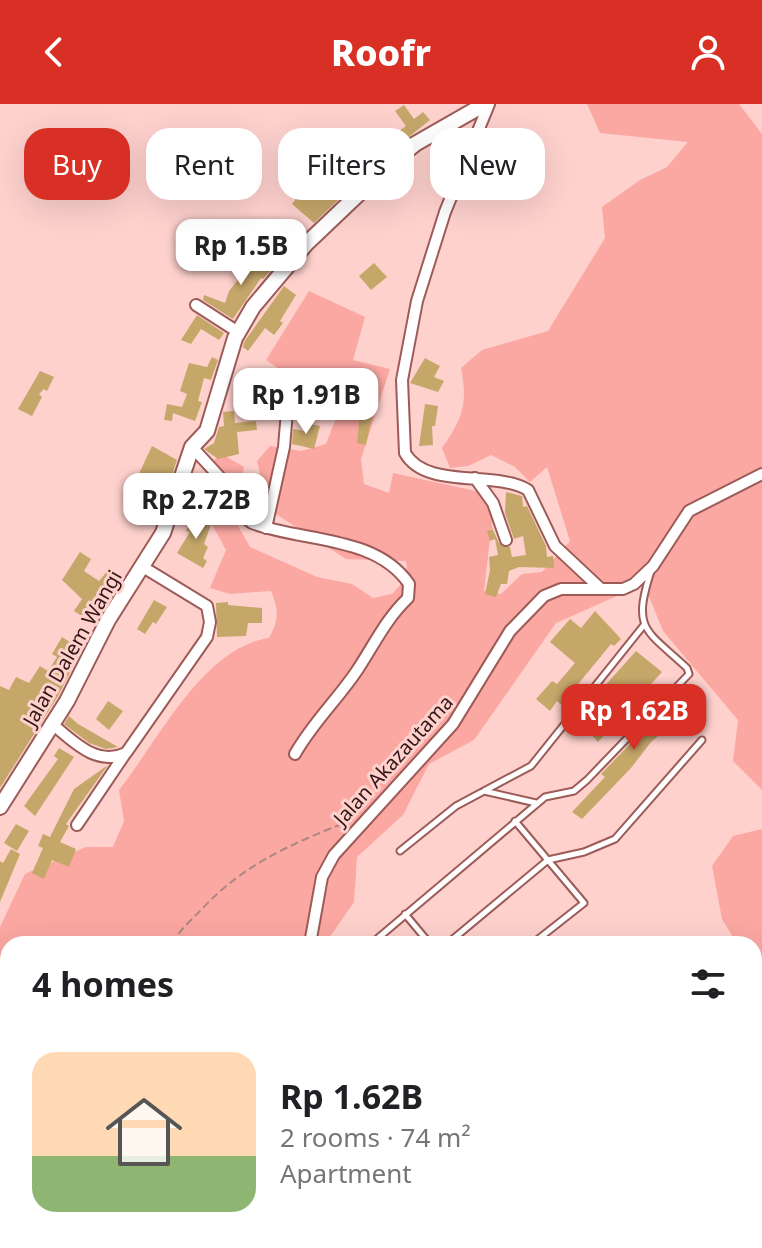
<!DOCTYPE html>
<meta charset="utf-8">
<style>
body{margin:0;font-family:"Noto Sans",sans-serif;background:#f2f2f2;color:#202124;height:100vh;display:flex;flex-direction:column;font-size:30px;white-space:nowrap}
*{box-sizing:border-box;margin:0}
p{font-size:26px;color:#757577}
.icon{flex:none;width:44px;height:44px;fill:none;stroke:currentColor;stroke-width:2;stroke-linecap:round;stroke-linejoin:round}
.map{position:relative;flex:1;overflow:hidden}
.sheet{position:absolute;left:0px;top:832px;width:762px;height:312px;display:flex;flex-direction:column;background:#fff;border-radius:24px 24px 0 0;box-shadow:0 8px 32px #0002}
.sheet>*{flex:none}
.banner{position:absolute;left:24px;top:24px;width:714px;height:72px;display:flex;gap:16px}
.price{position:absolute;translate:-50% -68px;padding:0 18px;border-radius:16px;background:#fff;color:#222;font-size:26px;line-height:52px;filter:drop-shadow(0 2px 4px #0008)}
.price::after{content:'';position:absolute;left:50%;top:48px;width:24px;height:18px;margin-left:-12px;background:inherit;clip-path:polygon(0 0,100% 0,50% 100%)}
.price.on{background:#d93025;color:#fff}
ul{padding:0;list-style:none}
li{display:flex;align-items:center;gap:24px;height:200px;padding:0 32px}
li+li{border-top:2px solid #e0e0e0}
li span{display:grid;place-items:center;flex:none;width:224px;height:160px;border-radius:24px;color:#555}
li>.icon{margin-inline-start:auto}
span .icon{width:96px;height:96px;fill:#fffc;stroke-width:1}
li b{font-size:34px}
h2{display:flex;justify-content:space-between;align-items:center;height:96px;padding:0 32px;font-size:34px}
.pill{padding:0 28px;border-radius:24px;background:#fff;box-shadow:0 8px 32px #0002;font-size:28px;line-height:72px}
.pill.on{background:#d93025;color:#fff}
header{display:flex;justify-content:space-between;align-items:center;height:104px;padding:0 32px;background:#d93025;color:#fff;font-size:36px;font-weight:800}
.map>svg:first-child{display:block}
</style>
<header><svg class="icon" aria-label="back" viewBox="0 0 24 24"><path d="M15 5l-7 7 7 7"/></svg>Roofr<svg class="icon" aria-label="person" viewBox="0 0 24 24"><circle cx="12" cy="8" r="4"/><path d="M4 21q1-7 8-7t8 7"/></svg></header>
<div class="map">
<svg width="762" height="1144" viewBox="0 0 762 1144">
<rect width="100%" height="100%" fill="#fed1cd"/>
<path fill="#fba7a2" d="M587,0H739L762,30V686L733,657L738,616L663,527L644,480L556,519L474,636L429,660L403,711L357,753L354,798L325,840H104L99,836L96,840H8V910L0,912V823L25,770L86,743H113L124,717L119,686C158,637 203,543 269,534C279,516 279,506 271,487L230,490L210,484L226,446C204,403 185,391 220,349L244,363L234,415L250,443L317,473L352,480L373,494L392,490L408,473L406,457L346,455L268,405L257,357L270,342L301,347L326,340L338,309H277L291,273L266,256L309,187L365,213L353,256L390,265L361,355L364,380L389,389L393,369L485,389L493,409L484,487L501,490L522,470L542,468L570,437L547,363L530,378L515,363L491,351L468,362L450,364L442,344C463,314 468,300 461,264L482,246L548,227L605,134L602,103L640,76L667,63L688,38L600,29Z
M762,725V854L754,852V840H737L722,815L712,762L733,732Z
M8,947V1136H633L631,1144H0V949Z"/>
<path fill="#c6a76a" d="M404,1L414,15L423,8L430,16L382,54L314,119L292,100L324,56L333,65L348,50L352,54L359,48L361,50L387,29L391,33L406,22L395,7Z
M251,141L261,147L254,156L270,167L263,175L261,174L233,215L203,196L204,191L225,199L229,187L253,157L244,151Z
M374,159L387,173L371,186L359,172Z
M284,182L296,191L280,217L283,219L274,231L265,224L248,247L243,243L244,238Z
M197,211L224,229L219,236L201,225L191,240L181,236Z
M212,253L218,256L211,276L204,274L198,297L202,298L195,317L173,309L172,317L164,316L167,300L182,303L187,290L180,287L189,259L207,263Z
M425,254L440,262L434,273L444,277L438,288L410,279Z
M40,267L54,273L47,287L44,285L39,290L42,293L32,312L18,305Z
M425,300L438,302L435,322H432L433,341L419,342Z
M234,307L235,319L256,317L257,326L237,328L239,350L218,355L204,345L214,339L219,323L224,322L223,308Z
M360,310L372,312L366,341L357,339Z
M306,319L320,322L314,345L292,340L293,325L305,327Z
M152,342L177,356L169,380L154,376L149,391L164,396L159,410L147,406L148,400L128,393Z
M506,388L522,392L523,403L527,402L546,442L547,453L553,452L554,464L519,463L509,467L507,480H501L496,493L485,490L490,466L489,453L498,451L495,435L490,437L487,427L492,426L488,415L499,439L510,443L512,453L526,451L523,432L514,435L505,409Z
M195,410L212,418L204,440L208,443L203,454L207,457L203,464L177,449L190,428L186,427Z
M80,448L91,455L84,467L99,477L109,465L122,476L96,507L92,504L85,514L74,507L82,495L62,476Z
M154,496L167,503L156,520L153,518L145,530L137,525Z
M228,498V501L262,504V519H248L246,532L217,533L216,499Z
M595,507L621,535L614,542L611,540L561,601L557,597L550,607L536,595L552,577L557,580L575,559L550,538L570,515L581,524Z
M82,527L89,531L58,592L0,684V582L9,586L16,573L29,579L40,562L48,567L57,553L52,550L62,533L75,541Z
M636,547L662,568L598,638L576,614Z
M683,585L694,595L670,622L651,638L631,664L582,715L572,708L605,673L601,670Z
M108,597L123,607L109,626L96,615Z
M69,612L78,620L118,643L106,645L89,639L64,620Z
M59,644L74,653L35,712L24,702L58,655L54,652Z
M108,661L66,720L69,722L60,738L76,745L69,763L52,756L44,775L32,769L43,744L38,742L43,730L50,733L74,685Z
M16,720L29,727L17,747L4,739Z
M11,745L20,750L0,798V757L3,759Z"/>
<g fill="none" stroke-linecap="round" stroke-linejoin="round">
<g stroke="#9d5b58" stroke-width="9">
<path id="lane" d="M484,687L536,699
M515,717L584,799L532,840
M400,747L456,702L531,662L644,521
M405,810L430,840
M371,840L545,693L574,687L587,676L689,570L687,564C645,525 632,526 651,467
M447,840L548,756L584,748L615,735L702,636"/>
</g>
<g stroke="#9d5b58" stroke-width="14">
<path id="street" d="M489,0L445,108L417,197L402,276L405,349C426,386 495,366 528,386L555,442L601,485
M196,201L238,228
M192,343L228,382L244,413L252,419C302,438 376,431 409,480L408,494C386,515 375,539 358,565C339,594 313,618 295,650
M475,374L493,399L506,436
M266,424L284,343L288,295
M51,619C73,637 96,663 126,649L207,533L210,518L207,502L143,463
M77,721L125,650
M310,840L322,773L334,751L453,620L510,527L544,492L561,485H623L634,480L653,462L689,407L762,370
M754,1068L762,1069
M759,1111L762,1110
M176,1136V1144"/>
</g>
<g stroke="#9d5b58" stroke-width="18">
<path id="secondary" d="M0,703L67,597L108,516L163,429L192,343L207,327L235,234L253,203L306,140L388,62L415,40L485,0
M754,1054L762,1052
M672,1144L673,1136"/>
</g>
<path stroke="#ad8784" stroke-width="2" stroke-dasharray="8 4" stroke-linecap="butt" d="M172,840C178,828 190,817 200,807C243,760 293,739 352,716
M0,1064L8,1054"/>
<use href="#lane" stroke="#fff" stroke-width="5"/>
<use href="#street" stroke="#fff" stroke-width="10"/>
<use href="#secondary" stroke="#fff" stroke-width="14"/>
</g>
<g text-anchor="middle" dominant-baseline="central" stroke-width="6" stroke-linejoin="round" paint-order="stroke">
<g font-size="20" fill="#311615" stroke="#fed1cd">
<text transform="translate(72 544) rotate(-60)">Jalan Dalem Wangi</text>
<text transform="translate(393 656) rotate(-48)">Jalan Akazautama</text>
</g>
</g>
</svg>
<b class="price" style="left:241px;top:183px">Rp 1.5B</b>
<b class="price" style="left:306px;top:332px">Rp 1.91B</b>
<b class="price" style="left:196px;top:437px">Rp 2.72B</b>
<b class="price on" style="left:634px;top:648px">Rp 1.62B</b>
<div class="banner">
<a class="pill on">Buy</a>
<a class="pill">Rent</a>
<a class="pill">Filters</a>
<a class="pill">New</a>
</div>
<section class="sheet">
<h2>4 homes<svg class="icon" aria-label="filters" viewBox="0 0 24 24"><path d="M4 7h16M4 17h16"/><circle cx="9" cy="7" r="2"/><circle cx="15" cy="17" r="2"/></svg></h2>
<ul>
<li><span style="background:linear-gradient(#ffd9b3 65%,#8fb573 0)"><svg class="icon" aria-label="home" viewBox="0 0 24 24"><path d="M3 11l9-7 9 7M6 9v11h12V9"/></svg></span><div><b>Rp 1.62B</b><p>2 rooms · 74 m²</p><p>Apartment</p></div></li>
</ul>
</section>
</div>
